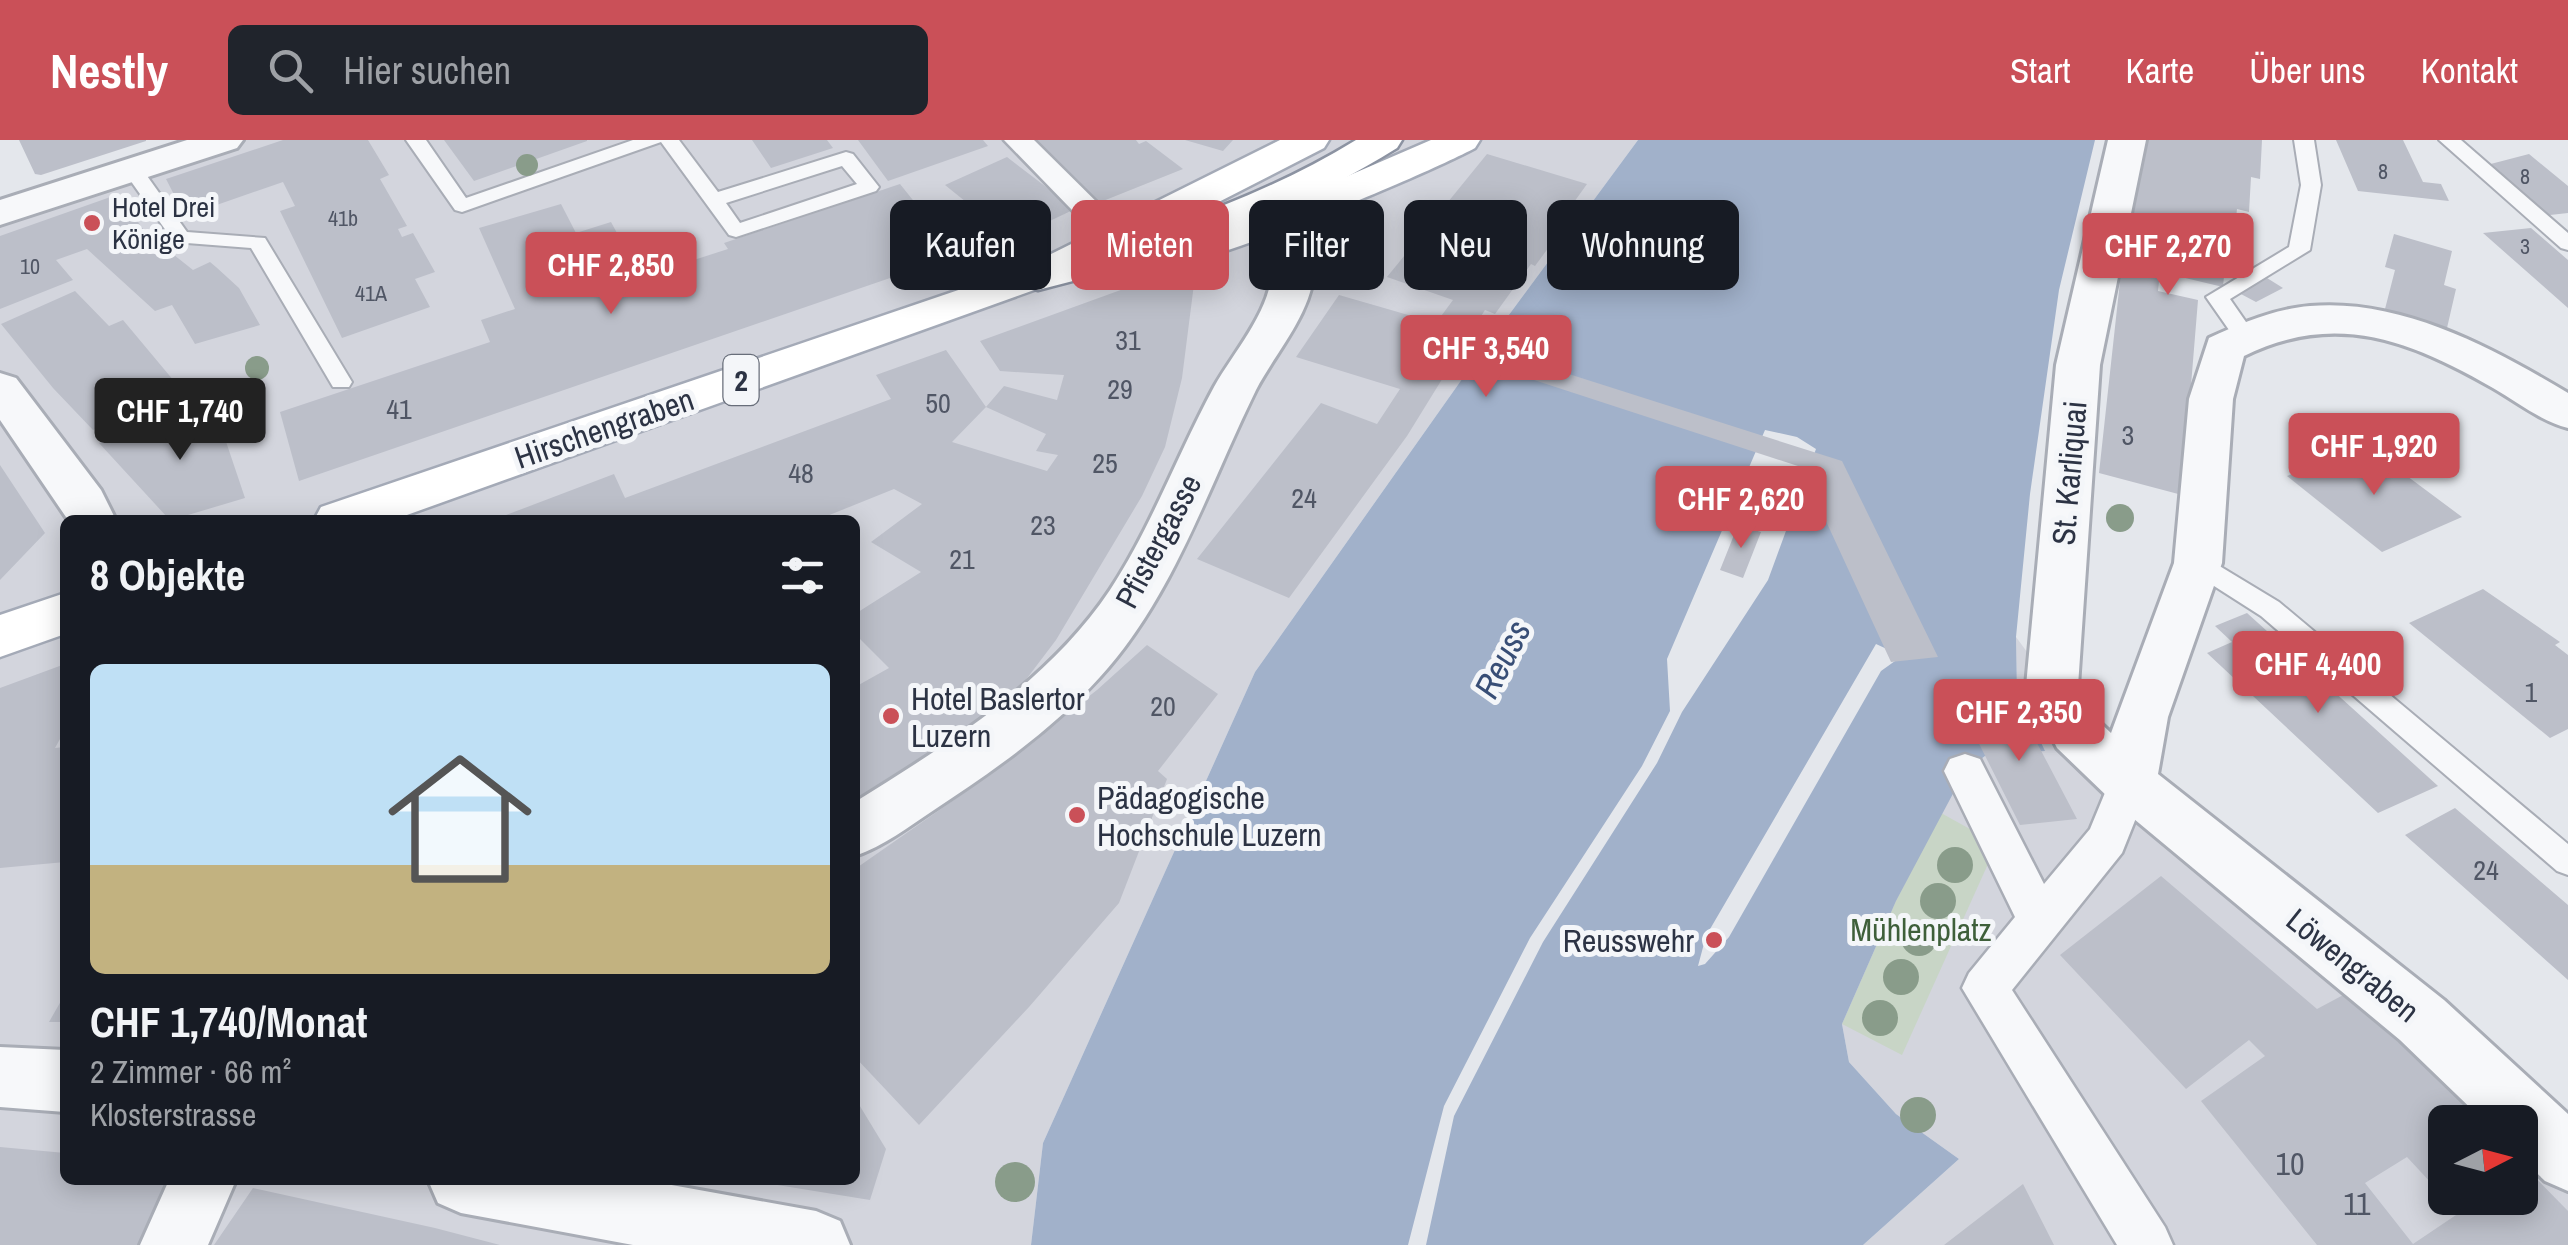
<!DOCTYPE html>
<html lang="de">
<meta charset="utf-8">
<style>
body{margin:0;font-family:"Archivo Narrow",sans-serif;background:#20242c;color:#f1f3f6;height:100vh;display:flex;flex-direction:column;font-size:38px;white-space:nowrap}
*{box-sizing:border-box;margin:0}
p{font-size:32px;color:#9ea1a6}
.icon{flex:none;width:55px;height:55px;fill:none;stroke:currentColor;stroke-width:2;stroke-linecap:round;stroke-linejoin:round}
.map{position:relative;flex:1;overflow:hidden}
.drawer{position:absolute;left:60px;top:375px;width:800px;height:670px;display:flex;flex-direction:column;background:#171b24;border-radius:15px;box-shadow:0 5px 25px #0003}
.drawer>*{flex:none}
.banner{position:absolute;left:890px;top:60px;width:950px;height:90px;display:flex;gap:20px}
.needle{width:65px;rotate:84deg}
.controls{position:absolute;left:2428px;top:965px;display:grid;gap:20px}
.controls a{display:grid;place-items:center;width:110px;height:110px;border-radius:15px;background:#171b24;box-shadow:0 5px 25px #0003;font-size:50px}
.price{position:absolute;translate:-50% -85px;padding:0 22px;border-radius:10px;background:#ca5058;color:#fff;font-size:32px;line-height:65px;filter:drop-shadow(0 2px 5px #0008)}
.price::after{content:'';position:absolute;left:50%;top:60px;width:30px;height:22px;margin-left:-15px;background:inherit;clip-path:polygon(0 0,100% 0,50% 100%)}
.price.selected{background:#222;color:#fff}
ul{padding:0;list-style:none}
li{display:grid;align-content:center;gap:20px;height:530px;padding:0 30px}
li+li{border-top:2px solid #363941}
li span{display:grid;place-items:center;height:310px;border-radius:15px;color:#555}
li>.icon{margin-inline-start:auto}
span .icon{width:180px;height:180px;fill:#fffc;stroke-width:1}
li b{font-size:42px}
h2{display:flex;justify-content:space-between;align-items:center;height:120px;padding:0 30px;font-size:42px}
.pill{padding:0 35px;border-radius:15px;background:#171b24;box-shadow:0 5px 25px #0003;font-size:35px;line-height:90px}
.pill.selected{background:#ca5058;color:#fff}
header{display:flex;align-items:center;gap:60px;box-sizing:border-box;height:140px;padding:0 50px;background:#ca5058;color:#fff}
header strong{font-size:48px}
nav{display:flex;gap:55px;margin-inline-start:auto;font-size:35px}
.search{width:700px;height:90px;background:#20242c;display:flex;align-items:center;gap:25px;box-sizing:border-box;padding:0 35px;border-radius:15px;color:#9ea1a6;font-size:38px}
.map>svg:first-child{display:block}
</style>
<header>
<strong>Nestly</strong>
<div class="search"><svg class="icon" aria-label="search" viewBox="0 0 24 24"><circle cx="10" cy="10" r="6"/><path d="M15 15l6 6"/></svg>Hier suchen</div>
<nav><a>Start</a><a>Karte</a><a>Über uns</a><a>Kontakt</a></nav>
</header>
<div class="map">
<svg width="2568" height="1105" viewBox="0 0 2568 1105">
<rect width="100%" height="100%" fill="#e4e7ec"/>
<path fill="#d3d5dd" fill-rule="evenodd" d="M235,0H1638L1472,225L1255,532L1043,1003L1031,1105H0V78ZM65,380H855V1040H65Z
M2016,497L2052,546L2568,1018V1105H1863L1959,1019L1896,974L1849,922L1842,884L1883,791L1773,719L1965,631L1985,616L2044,610L2017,552ZM2445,982H2520V1058H2445Z"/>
<path fill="#c8d5c6" d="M1941,673L1997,704L1902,915L1842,884L1896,761Z"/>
<path fill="#a1b1ca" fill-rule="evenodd" d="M1638,0H2095L2059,150L2030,354L2016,497L2017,552L2045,611L1985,616L1965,631L1896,761L1842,884L1849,922L1896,974L1959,1019L1863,1105H1426L1454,976L1543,802L1657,623L1682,572L1768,440L1816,309L1797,297L1765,290L1667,519L1670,571L1642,626L1530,798L1444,966L1408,1105H1031L1043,1003L1255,532L1472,225ZM1876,504L1902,516L1881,531L1729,797L1705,824L1698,826L1706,796Z"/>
<path fill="#bcbfc9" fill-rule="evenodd" d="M19,0H146V1L41,35L35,34Z
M283,0H368L389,35L380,39L407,86L398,89L402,97L413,93L435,132L415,139L430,167L342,198L280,71L295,66L283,42L185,76L166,39Z
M444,0H587V1L474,41Z
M752,0H827L833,8L771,28Z
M858,0H983L988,6L888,41Z
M1033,0H1136L1139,4L1146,1L1183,29L1098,63Z
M1185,0H1233L1223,11Z
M2142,0H2262L2260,39L2251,37L2249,72L2237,69L2233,106L2227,104L2223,147L2160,132L2158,151L2198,160L2182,355L2099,333L2122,123Z
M2336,0H2403L2423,42L2441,44L2449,61L2358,51Z
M1487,14L1587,44L1554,90L1560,92L1535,126L1531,124L1495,174L1485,170L1465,201L1842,321L1938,517L1891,522L1801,327L1457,215L1407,296L1289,458L1197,419L1321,263L1377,284L1400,249L1296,217L1339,155L1436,183L1453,160L1387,137Z
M2529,14L2568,46V73L2541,76L2483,26Z
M1007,17L1075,69L1012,99L945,45Z
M900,44L957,115L299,341L280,272L490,202L481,180L515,169L479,88L561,64L576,93L611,82L641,137L728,109L724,103Z
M119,54L145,92L193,130L210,122L216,127L239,148L260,185L195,204L172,165L155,171L87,109L56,120L73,140L0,169V96Z
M2531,88L2568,120V168L2483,93Z
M2394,94L2452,111L2444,145L2456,149L2447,188L2385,169L2395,130L2385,127Z
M2267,138L2283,148L2256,162L2239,153Z
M1140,143L1194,144L1182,238L1165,307L1142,356L1056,500L1012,558L949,605L855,659V547L889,528L855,494V474L921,432L871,402L922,364L894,349L817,380H493L614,334L625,358L891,259L876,235L946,210L986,267L1004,246L1057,260L1064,235L1000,231L980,201ZM986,267L1046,294L1036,311L1058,315L1047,331L952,302Z
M75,151L109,186L123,180L179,247L124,279L93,290L53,248L1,184Z
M213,263L245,358L188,375L167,377L99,303Z
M2364,304L2462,377L2382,412L2287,336Z
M0,325L45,393L0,440Z
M1738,385L1761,392L1743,438L1720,430Z
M2483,449L2560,502L2555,505L2568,515V589L2550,598L2409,483Z
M2247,473L2362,577L2438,646L2378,673L2207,513L2232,502L2215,486Z
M1147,505L1218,554L1158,631L1167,639L1119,763L1029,867L919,985L855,917V729L971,648L1097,550Z
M65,524V590L55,608L65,607V722L0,728V548Z
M2016,563L2077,679L2020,685L1961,568Z
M2455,668L2568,765V840L2405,695Z
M2161,736L2317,869L2347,853L2482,982H2445V1058H2520V1022L2568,1071V1105H2317L2201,961L2265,916L2249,900L2186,949L2060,815ZM2407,1017L2459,1073L2413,1104L2365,1043Z
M65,854V882H49Z
M855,958L886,1009L870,1060L759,1042L855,1040Z
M0,1007L65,1013V1040H176L142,1105H0Z
M2023,1044L2054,1105H1944Z
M253,1048L435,1088L500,1105H214Z"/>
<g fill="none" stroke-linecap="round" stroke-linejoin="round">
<g stroke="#a9adb6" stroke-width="4">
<path id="service" d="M406,0H426L466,58L633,0H679L718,52L846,12L853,14L879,47L876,51L736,97L729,95L661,2L462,72L455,70ZM842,26L857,44L740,83L726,63Z
M2294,0H2314L2321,45L2310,110L2230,159L2255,195L2244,202L2236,200L2206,157L2289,107L2301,45Z
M2439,0H2461L2568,93V110L2561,108Z
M133,24L140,26L187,92L265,98L352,242L349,247H333L251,108L174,102L123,30Z
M2198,413L2279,462L2568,704V735L2557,731L2261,476L2189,430L2185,423L2189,416Z"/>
</g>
<g stroke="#a9adb6" stroke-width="5">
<path id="pedestrian" d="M1004,0H1034L1125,90L1129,96L1125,102H1103Z
M1965,614L1980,619L2044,744L2090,689L2114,631L2129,625L2144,631L2150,643L2122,713L2012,850L2165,1087L2173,1105H2117L1962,848L1969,833L2015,777L1944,631L1950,619Z"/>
</g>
<g stroke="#a9adb6" stroke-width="6">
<path id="minor" d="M187,0H243L237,8L0,85V60Z
M2108,0H2146L2100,225L2078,546L2095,578L2111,593L2174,423L2189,259L2209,198C2242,183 2274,169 2310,166C2401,158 2493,208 2568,253V288C2541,281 2517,262 2493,248C2409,200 2335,171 2244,216L2233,259L2222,423L2168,577L2158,634L2444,860L2568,974V1051L2545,1041L2520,1017V982H2485L2400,900L2110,659L2057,608L2026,546L2056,225Z
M1257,73C1280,79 1314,101 1314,127C1314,171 1275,213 1256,250C1208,347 1174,456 1100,537C1052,590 993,631 934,670C908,687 884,706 855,716V662C949,603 1047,544 1110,450C1152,386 1178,313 1214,247C1236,208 1277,165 1272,117L1237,85L1243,77Z
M0,233L16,238L101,350L116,380H68L0,280Z
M0,907L65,910V972L0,967Z
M169,1040H236L208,1105H140Z
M428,1040H644L816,1071L840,1081L850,1105H633L461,1073L438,1063Z"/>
</g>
<g stroke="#a4aab7" stroke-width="5">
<path id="primary" d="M1280,0H1329L1324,8L1117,114L1306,54L1431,0H1480L1475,8C1423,36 1111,171 1073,136L393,380H314L321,367L1023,128Z
M65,453V494L0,517V475Z"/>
</g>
<g stroke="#8c93a2" stroke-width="5">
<path id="motorway" d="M1356,0H1402L1397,8C1285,78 1165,118 1038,150L1023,146L1017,137L1023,128C1139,98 1253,63 1356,0Z"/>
</g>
<use href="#service" fill="#f7f8fa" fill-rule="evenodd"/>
<use href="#pedestrian" fill="#f7f8fa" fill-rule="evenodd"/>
<use href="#minor" fill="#f7f8fa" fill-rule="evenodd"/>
<use href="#primary" fill="#fff" fill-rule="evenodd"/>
<use href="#motorway" fill="#fff" fill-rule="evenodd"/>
</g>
<g fill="#899c8a">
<circle cx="527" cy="25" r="11"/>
<circle cx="257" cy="228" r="12"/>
<circle cx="2120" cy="378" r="14"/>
<circle cx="1955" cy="725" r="18"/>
<circle cx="1938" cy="761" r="18"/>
<circle cx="1919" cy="798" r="18"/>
<circle cx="1901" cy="837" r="18"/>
<circle cx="1880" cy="878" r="18"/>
<circle cx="1918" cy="975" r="18"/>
<circle cx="1015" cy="1042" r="20"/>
</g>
<g fill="#ca5058" stroke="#f4f6f9" stroke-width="4">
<circle cx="92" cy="83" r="10"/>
<circle cx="891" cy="576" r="10"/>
<circle cx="1077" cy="675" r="10"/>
<circle cx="1714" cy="800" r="10"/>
</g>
<g text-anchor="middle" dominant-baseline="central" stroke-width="10" stroke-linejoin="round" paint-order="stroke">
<g font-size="22" fill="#505665">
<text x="2383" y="31">8</text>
<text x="2525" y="36">8</text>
<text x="343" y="78">41b</text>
<text x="2525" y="106">3</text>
<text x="30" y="126">10</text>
<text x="371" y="153">41A</text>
</g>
<g font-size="28" fill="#2c3344" stroke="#f4f6f9" text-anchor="start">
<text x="112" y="67">Hotel Drei<tspan x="112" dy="32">Könige</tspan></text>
</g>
<g font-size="28" fill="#505665">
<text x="1128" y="200">31</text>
<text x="1120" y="249">29</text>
<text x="938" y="263">50</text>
<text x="399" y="269">41</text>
<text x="2128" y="295">3</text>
<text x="1105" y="323">25</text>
<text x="801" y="333">48</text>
<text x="1304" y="358">24</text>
<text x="1043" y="385">23</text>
<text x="962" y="419">21</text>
<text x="2531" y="552">1</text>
<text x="1163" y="566">20</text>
<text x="2486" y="730">24</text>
</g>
<rect fill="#f4f6f9" stroke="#686e7a" stroke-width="2.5" x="723.5" y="215" width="35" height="50" rx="8"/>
<g font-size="30" font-weight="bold" fill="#2c3344">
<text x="741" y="240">2</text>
</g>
<g font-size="32" fill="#2c3344" stroke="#f4f6f9">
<text transform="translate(604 288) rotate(-19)">Hirschengraben</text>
<text transform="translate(2069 333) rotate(-85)">St. Karliquai</text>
<text transform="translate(1158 401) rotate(-62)">Pfistergasse</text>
<text transform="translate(2353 825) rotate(39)">Löwengraben</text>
</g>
<g font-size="32" fill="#2c3344" stroke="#f4f6f9" text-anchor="start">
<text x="911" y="558">Hotel Baslertor<tspan x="911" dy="37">Luzern</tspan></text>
<text x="1097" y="657">Pädagogische<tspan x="1097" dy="37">Hochschule Luzern</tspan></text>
<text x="1694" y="800" text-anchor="end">Reusswehr</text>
</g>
<g font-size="32" fill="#3e5f3a" stroke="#f4f6f9">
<text x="1921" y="789">Mühlenplatz</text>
</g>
<g font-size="32" fill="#505665">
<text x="2290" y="1023">10</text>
<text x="2357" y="1063">11</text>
</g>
<g font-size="35" font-style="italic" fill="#384e76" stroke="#f4f6f9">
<text transform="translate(1502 519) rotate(-63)">Reuss</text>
</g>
</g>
</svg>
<div class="controls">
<a><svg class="needle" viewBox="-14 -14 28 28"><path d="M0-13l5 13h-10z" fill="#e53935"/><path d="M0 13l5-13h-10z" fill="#9ea1a6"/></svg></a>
</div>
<b class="price" style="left:2168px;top:158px">CHF 2,270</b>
<b class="price" style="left:611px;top:177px">CHF 2,850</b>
<b class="price" style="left:1486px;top:260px">CHF 3,540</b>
<b class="price selected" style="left:180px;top:323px">CHF 1,740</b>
<b class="price" style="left:2374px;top:358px">CHF 1,920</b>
<b class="price" style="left:1741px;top:411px">CHF 2,620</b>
<b class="price" style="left:2318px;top:576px">CHF 4,400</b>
<b class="price" style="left:2019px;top:624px">CHF 2,350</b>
<div class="banner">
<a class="pill">Kaufen</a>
<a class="pill selected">Mieten</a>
<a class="pill">Filter</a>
<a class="pill">Neu</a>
<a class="pill">Wohnung</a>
</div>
<section class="drawer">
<h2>8 Objekte<svg class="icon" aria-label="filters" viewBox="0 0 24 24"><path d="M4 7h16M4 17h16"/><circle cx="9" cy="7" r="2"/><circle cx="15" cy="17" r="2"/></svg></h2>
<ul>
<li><span style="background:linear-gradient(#bfe0f5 65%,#c2b280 0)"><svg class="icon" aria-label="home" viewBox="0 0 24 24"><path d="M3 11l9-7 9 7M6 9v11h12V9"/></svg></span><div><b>CHF 1,740/Monat</b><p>2 Zimmer · 66 m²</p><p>Klosterstrasse</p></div></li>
</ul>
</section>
</div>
